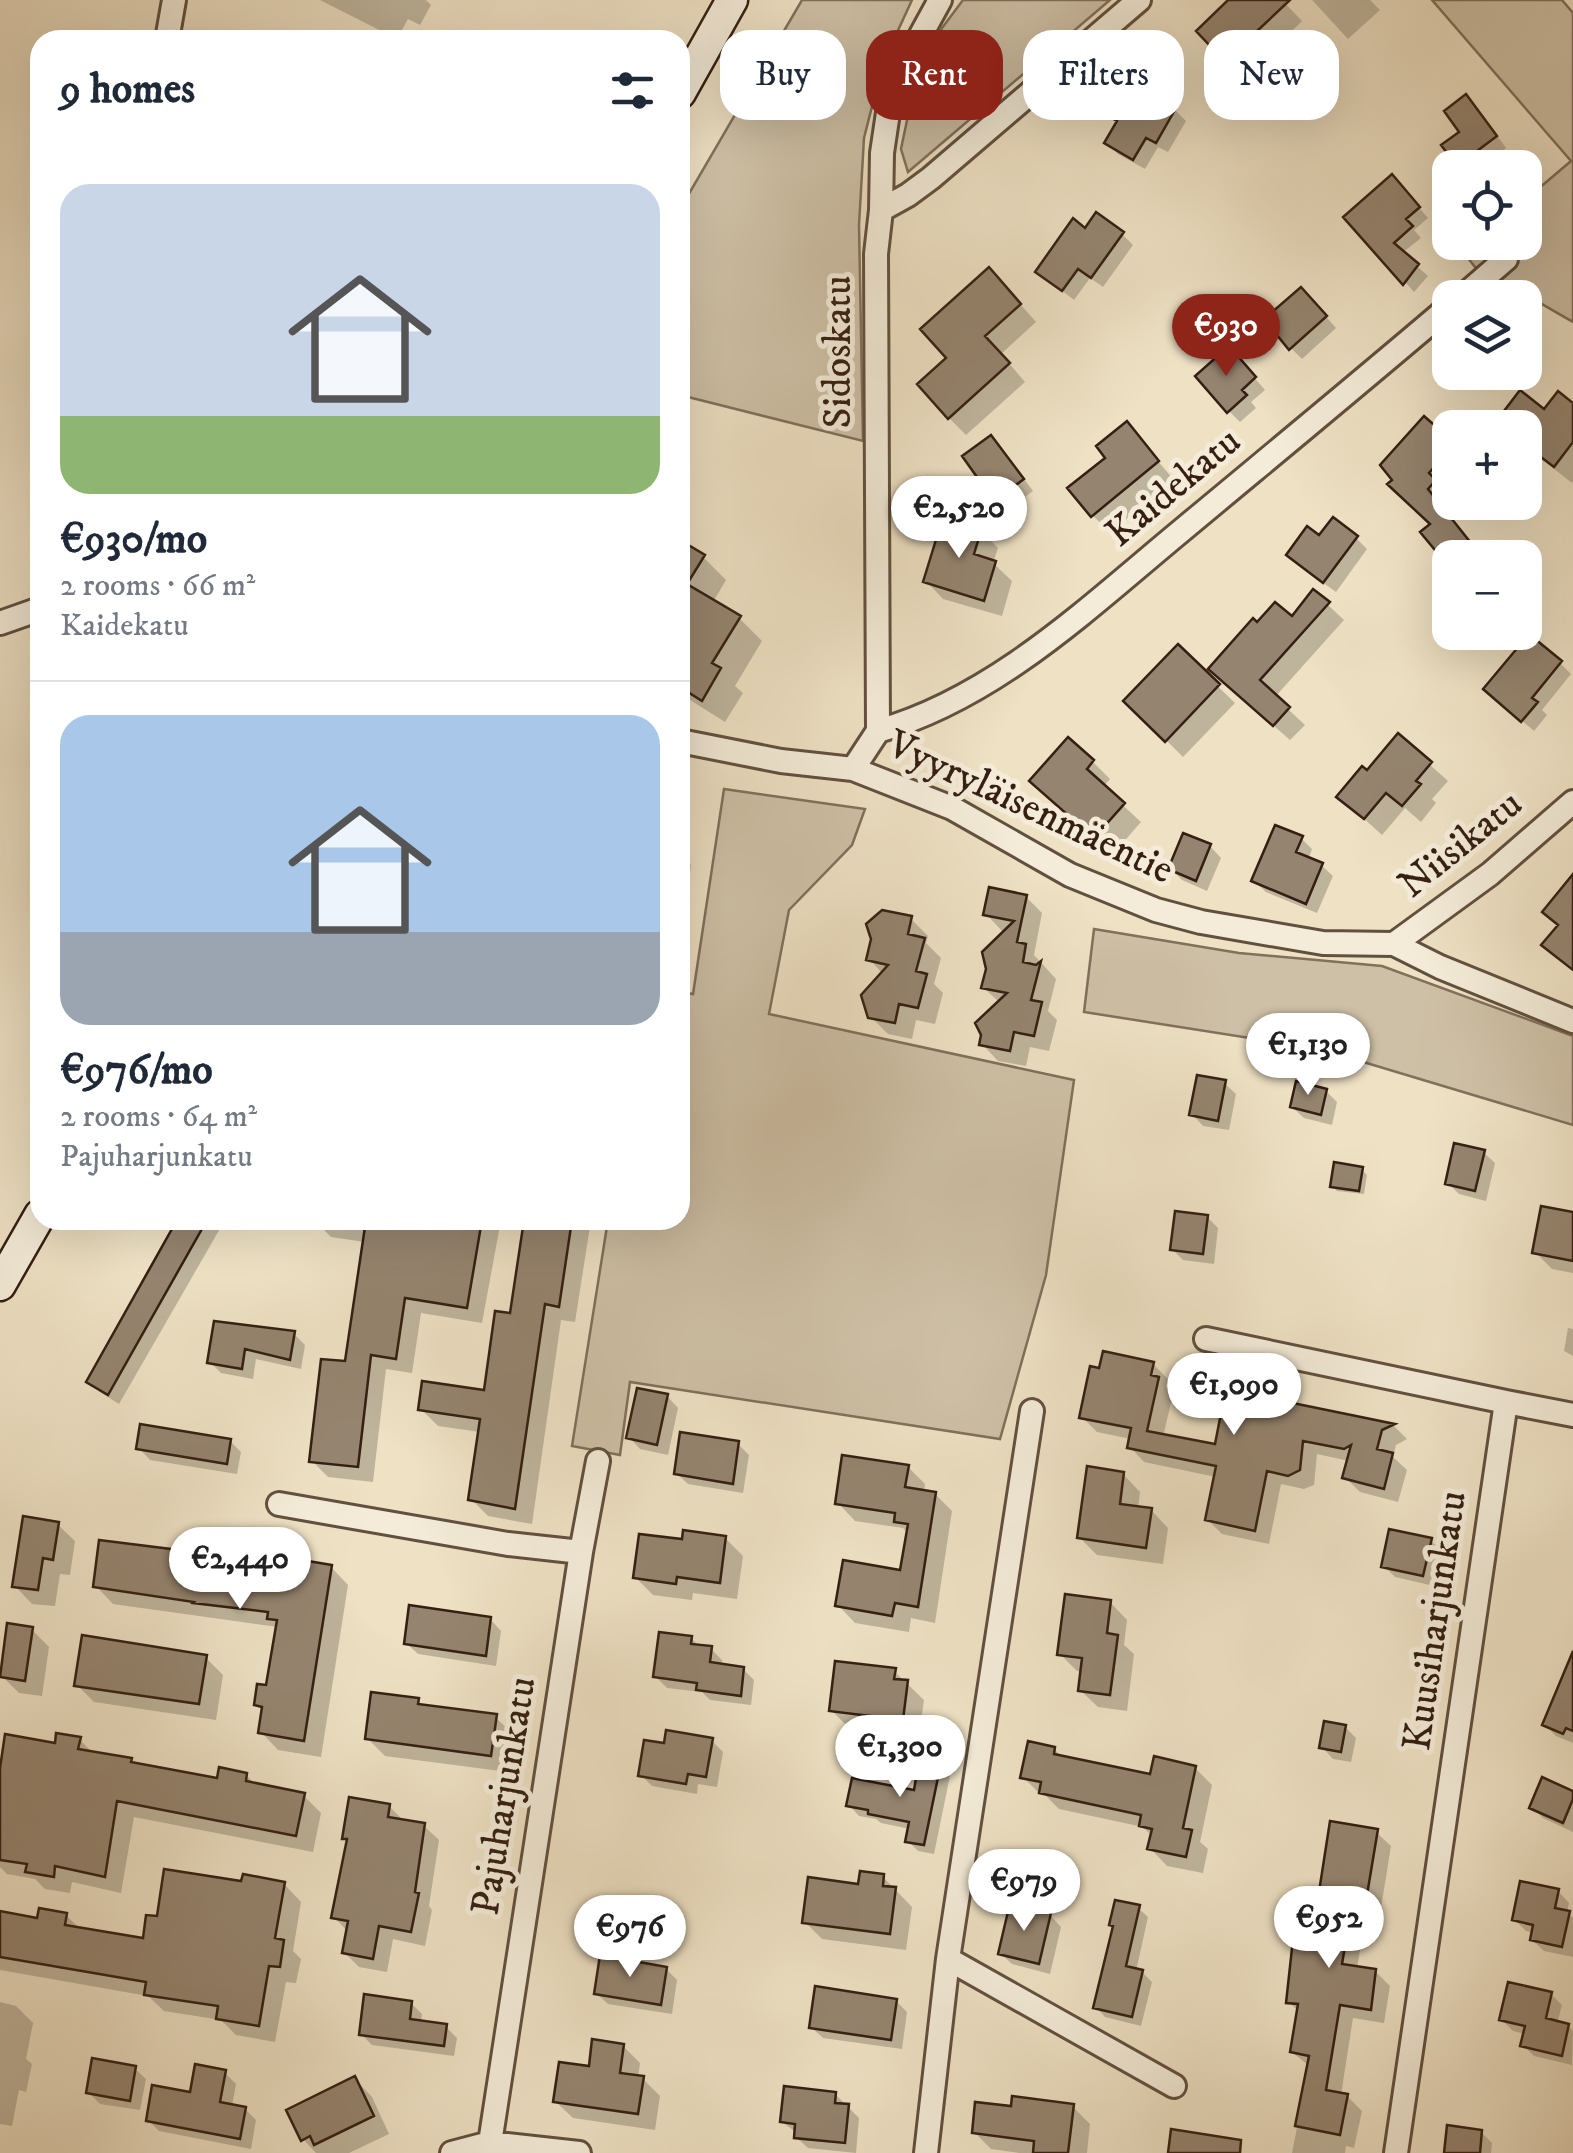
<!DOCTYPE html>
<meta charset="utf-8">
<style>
body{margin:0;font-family:"IM FELL DW Pica",serif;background:#f6f6f7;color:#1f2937;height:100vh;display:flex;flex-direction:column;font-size:38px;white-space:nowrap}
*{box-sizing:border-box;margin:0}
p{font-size:32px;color:#747a83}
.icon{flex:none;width:55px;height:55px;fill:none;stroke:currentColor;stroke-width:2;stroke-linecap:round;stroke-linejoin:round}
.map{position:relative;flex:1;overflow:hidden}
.sheet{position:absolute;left:30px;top:30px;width:660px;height:1200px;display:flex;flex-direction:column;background:#fff;border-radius:30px;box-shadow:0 10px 40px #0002}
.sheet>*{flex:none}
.top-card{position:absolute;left:720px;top:30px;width:702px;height:90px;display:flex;gap:20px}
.tools{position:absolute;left:1432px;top:150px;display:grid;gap:20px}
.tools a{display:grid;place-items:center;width:110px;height:110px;border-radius:20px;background:#fff;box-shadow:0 10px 40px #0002;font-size:50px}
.price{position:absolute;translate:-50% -85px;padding:0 22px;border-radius:35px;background:#fff;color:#222;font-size:32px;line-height:65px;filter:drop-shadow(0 2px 5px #0008)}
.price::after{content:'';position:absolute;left:50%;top:60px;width:30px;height:22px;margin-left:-15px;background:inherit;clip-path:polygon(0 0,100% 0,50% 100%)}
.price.current{background:#8f2418;color:#fff}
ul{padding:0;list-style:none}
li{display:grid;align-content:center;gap:20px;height:530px;padding:0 30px}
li+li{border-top:2px solid #e0e1e3}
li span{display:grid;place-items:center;height:310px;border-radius:30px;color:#555}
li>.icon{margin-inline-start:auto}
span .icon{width:180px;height:180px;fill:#fffc;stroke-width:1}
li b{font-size:42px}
h2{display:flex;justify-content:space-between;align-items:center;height:120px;padding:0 30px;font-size:42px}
.tag{padding:0 35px;border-radius:30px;background:#fff;box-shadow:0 10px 40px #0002;font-size:35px;line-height:90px}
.tag.current{background:#8f2418;color:#fff}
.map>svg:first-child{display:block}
</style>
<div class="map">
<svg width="1573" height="2153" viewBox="0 0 1573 2153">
<rect width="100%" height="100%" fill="#eee1c4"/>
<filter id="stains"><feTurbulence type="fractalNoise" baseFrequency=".002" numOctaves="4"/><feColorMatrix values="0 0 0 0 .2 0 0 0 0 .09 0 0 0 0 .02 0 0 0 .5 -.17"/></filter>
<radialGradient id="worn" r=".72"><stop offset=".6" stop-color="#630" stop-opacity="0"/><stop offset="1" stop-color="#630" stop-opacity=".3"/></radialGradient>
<path fill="#cec0a6" stroke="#81705c" stroke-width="2.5" d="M802,0H912L883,63L864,138L859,225L863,441L680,395V209Z
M963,0H1110L908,172L901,149L910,106L942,28Z
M1432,0H1562L1573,13V322L1521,292H1495L1463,252L1475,243L1525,242V200L1571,161Z
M724,789L865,809L852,845L789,910L769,1014L1074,1080L1046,1275L1000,1439L630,1382L620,1455L572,1446L608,1220H680V992L693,994Z
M1094,929L1239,953L1382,966L1573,1036V1125L1320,1049L1084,1012Z"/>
<path fill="#0003" d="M320,0H426L431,5L420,25L408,19L397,39Z
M1231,0H1282L1302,21L1272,51L1278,58L1251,84L1200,31Z
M1312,0H1370L1380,10L1348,39Z
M1466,97L1477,108L1506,148L1480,168H1462L1459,164Z
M1175,110L1186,121L1168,152L1158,147L1145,169L1118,154L1107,143L1118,123L1111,115Z
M1402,188L1428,218L1414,230L1421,238L1402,253L1428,276L1414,292L1347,217Z
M1086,231L1122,234L1133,245L1103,287L1090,278L1074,300L1038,272Z
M1006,288L1036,322L1001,354L1025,382L966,435L949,418V358Z
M1312,301L1336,328L1302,359L1291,348Z
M1240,361L1265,390L1251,402L1256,408L1240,422L1229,411Z
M1573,406V481L1572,483L1525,446V428L1545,412Z
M1127,425L1174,480L1110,532L1092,515L1109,458Z
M991,438L1002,449L1033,491L1007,510L996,499Z
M1450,442V481L1443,490L1450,497L1442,506L1483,558H1450V565L1423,532L1433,524L1406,499Z
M980,530L998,548L993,563L1012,581L1002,616L943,599L926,581Z
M1356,538L1367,549L1336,592L1300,566L1289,555Z
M680,543L703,557L726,580L713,602L739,618L762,641L735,686L743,693L725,722L687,698L680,710Z
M1314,592L1344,620L1275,697L1305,725L1290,740L1227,685L1257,625L1292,620Z
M1178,648L1235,703L1183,757L1127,701Z
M1560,663L1571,674L1542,710L1547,715L1534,731L1497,700Z
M1399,737L1448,781L1432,799L1436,803L1421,822L1405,808L1382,835L1340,797L1367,774Z
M1093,762L1110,779L1103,787L1141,822L1113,854L1049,798Z
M1301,838L1312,849L1308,860L1321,865L1333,876L1317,913L1266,892L1254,881Z
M1210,846L1221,858L1207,891L1182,880L1171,869Z
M680,853L691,865L688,888L680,887Z
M1026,897L1042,913L1034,955L1056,979L1048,1011L1057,1020L1049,1051L1030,1047L1026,1066L998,1061L982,1044L1000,1003L984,988L1007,931H1002L986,914Z
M910,918L928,936L926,943L941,958L934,984L943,993L935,1024L916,1020L912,1039L888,1034L870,1016L883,974L869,959Z
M1224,1083L1236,1094L1229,1130L1203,1126L1192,1114Z
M1326,1091L1337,1102L1332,1125L1304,1118L1292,1107Z
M1483,1152L1495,1163L1486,1201L1459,1194L1448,1183Z
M1362,1170L1367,1175L1364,1194L1337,1191L1332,1186Z
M1573,1214V1273L1552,1269L1535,1252Z
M1207,1217L1218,1228L1214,1264L1183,1260L1172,1249Z
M180,1220H225L119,1404L100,1392L89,1381Z
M314,1220H501L482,1323L421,1313L412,1373L386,1369L373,1482L328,1477L312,1461L347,1364L365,1242L331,1237Z
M526,1220H591L575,1322L561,1320L532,1524L488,1516L471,1499L480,1432L438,1426L421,1409L486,1393L512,1316Z
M216,1323L294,1334L305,1345L301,1369L256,1359L253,1379L221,1373L210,1362Z
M1568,1328L1573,1329V1356L1564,1351Z
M1153,1364L1168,1379L1166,1387L1173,1394L1163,1437L1217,1447L1277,1416L1280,1403L1394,1426L1407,1439L1396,1445L1393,1457L1407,1470L1398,1502L1360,1492L1345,1477L1349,1461L1317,1454L1314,1485L1304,1489L1281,1484L1269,1544L1222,1534L1207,1519L1216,1477L1144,1462L1130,1447L1131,1439L1097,1432L1082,1417Z
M667,1396L678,1408L668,1455L640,1449L629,1437Z
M230,1441L241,1452L237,1474L150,1460L139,1448Z
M738,1444L749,1455L743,1493L688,1484L676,1473Z
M908,1467L925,1484L924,1493L935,1494L952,1511L935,1623L911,1618L909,1632L855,1623L838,1605L902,1572L909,1534L903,1528L855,1521L838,1503Z
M1123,1474L1140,1492L1138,1509L1151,1510L1168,1528L1163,1564L1097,1555L1079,1537Z
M57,1524L75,1541L70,1575L60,1574L55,1606L32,1604L15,1586Z
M725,1538L743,1556L737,1599L693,1593L692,1600L653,1595L635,1577L684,1542Z
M1430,1540L1442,1551L1434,1586L1395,1577L1384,1566Z
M285,1566L331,1567L348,1585L321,1757L278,1750L261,1732L264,1711L257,1704L268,1688L278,1627L113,1604L96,1586Z
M1110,1602L1127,1620L1124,1645L1134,1654L1127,1711L1098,1707L1080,1690L1083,1672L1077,1671L1060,1654Z
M490,1619L501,1631L496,1666L418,1654L406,1643Z
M32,1630L49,1647L42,1696L19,1693L2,1676Z
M691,1638L700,1647L711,1649L722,1660V1666L743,1669L754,1680L751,1705L710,1700L702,1692L667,1688L656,1677Z
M206,1658L223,1675L216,1720L94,1702L77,1685Z
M894,1671L924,1700L919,1736L848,1727L831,1710Z
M1573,1694V1743L1556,1736L1545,1725Z
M418,1701L425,1708L495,1717L513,1734L508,1772L385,1756L368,1739Z
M1345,1727L1356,1738L1351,1762L1333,1759L1322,1747Z
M79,1739L94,1754L130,1760L135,1765L219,1781L246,1775L257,1786L303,1795L321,1813L313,1852L134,1817L121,1893L72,1882L70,1893L45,1889L35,1879L7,1874L0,1867V1788L57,1745Z
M711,1740L723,1752L717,1787L698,1784L697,1794L652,1786L641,1775L666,1745Z
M1054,1749L1064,1759L1152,1777L1195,1768L1212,1785L1200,1842L1208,1849L1203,1873L1167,1866L1150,1848L1153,1837L1143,1827L1059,1809L1045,1795L1040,1794L1023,1777Z
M940,1766L950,1776L934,1854L918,1851L908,1841L910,1829L881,1823L876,1819L859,1816L849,1805L916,1793Z
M1573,1793V1832L1543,1818L1532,1807Z
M389,1806L404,1821L424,1826L439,1840L429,1906L432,1910L425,1946L393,1939L387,1972L359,1967L344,1952L348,1932L334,1917L349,1841L345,1838Z
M1376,1832L1391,1846L1380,1914L1366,1912L1357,1969L1375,1971L1390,1986L1384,2023L1353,2018L1341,2095L1347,2096L1362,2111L1354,2148L1346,2146L1345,2153H1292L1309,2066L1292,2052L1299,2012L1289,2002L1321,1895Z
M883,1877L912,1907L906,1950L822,1939L805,1922Z
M244,1884H284L301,1902L293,1951L301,1959L296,1983L286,1982L275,2042L236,2035L221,2020L164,2011L148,1996L0,1970V1914L39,1921L66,1915L81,1930L145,1941L159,1919Z
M1558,1891L1569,1903L1567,1913L1573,1918V1957L1544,1951L1532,1940L1534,1933L1526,1931L1514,1919Z
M1138,1908L1148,1917L1136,1971L1142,1972L1152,1982L1141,2026L1105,2017L1096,2007Z
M1050,1915L1061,1927L1050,1974L1012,1964L1000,1953Z
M666,1969L677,1980L672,2014L608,2004L596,1993Z
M1551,1994L1562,2005L1557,2024L1568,2026L1573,2031L1572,2065L1534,2056L1523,2045L1525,2034L1513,2031L1502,2020Z
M896,2001L907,2012L902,2049L823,2038L811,2027Z
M0,2002L16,2006L33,2023L26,2059L32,2064L26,2092L19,2090L12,2126L0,2124Z
M411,2003L422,2014L421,2023L445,2026L457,2038L454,2056L372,2045L361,2034Z
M623,2046L640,2063L638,2078L643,2079L660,2096L655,2130L573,2118L555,2101L591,2069Z
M134,2068L146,2079L140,2110L100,2104L89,2093Z
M224,2072L236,2084L232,2106L245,2109L256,2120L251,2149L159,2131L148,2120Z
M355,2079L372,2097L389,2134L349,2153H316L303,2139Z
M835,2094L859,2118L856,2153L808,2148L796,2137L797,2133L782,2122Z
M1073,2107L1090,2124L1087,2153H1019L991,2149L974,2132L1013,2109Z
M1481,2132L1492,2143L1491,2153H1446Z"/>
<path fill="#95846f" stroke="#341f12" stroke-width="2.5" d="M1228,0H1290L1256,32L1263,39L1232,69L1196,31Z
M1128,80L1176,108L1156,143L1146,138L1133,160L1104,143L1117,121L1108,116Z
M1466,94L1497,136L1457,166L1441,145L1459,132L1444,111Z
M1392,174L1420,207L1406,219L1413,226L1394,243L1419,264L1403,285L1343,217Z
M1096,212L1124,232L1091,278L1078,269L1062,291L1035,272L1073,218L1085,228Z
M989,267L1021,304L985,336L1010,363L948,419L917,384L946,358L920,329Z
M1301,287L1327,316L1289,350L1264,319Z
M1229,346L1256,377L1242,390L1247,395L1227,413L1195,376Z
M1520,390L1544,409L1558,391L1573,403V442L1554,467L1525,445V428H1491Z
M1424,416L1450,439V449L1429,473L1436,480L1428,489L1475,548L1466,556L1464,555L1461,558H1450L1449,567L1420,532L1430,524L1387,484L1392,480L1380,465Z
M1127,421L1159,461L1091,517L1067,488L1105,458L1096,446Z
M991,435L1024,479L994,501L962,456Z
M943,517L982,528L974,554L996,561L984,601L923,582Z
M1333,517L1358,536L1323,583L1286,555L1307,526L1319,535Z
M680,540L705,555L687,584L741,616L712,663L721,668L702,701L680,687Z
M1313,589L1330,602L1260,680L1290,707L1273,726L1208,669L1253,618L1257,622L1275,602L1292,616Z
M1529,634L1562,661L1532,698L1538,702L1521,722L1483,689Z
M1178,644L1220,684L1165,742L1123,701Z
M1398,733L1432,762L1416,781L1421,784L1402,806L1386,793L1364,819L1336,797L1362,766L1367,770Z
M1068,737L1094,760L1087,769L1125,803L1094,838L1029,781Z
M1275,825L1303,836L1296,852L1323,863L1306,904L1251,881Z
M1183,833L1211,844L1196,881L1168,869Z
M1573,874V970L1541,945L1558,925L1542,912Z
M989,887L1027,895L1017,942L1026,944L1023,962L1036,965L1041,961L1031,1000L1042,1002L1034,1036L1014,1032L1010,1051L979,1045L981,1035L975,1023L1007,993L981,988L986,969L982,952L1014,921L983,915Z
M882,910L912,916L908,934L925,938L916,971L927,974L918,1008L899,1004L895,1023L868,1018L861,995L888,965L866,960L871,939L866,924Z
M1197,1075L1226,1080L1218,1121L1189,1115Z
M1296,1081L1327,1089L1321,1115L1290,1107Z
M1454,1143L1485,1150L1475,1191L1445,1184Z
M1334,1162L1363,1167L1359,1191L1330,1187Z
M1541,1206L1573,1212V1261L1532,1253Z
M1175,1211L1208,1215L1203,1254L1170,1250Z
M177,1220H207L108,1395L86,1382Z
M366,1220H482L467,1308L405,1298L396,1359L371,1355L358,1467L309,1462L321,1359L345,1361Z
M524,1220H572L559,1307L545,1304L515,1509L468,1500L480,1419L418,1410L422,1381L484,1390L495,1311L510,1313Z
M214,1321L295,1331L290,1360L245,1349L242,1369L207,1363Z
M1103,1351L1154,1362L1151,1375L1159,1377L1147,1431L1215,1444L1223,1403L1275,1413L1278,1400L1395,1424L1382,1430L1377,1449L1393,1453L1384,1489L1342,1478L1351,1445L1344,1449L1303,1441L1300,1470L1288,1476L1267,1471L1255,1531L1205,1520L1216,1466L1127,1448L1131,1428L1079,1418L1090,1366L1099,1368Z
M637,1388L668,1394L657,1445L626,1438Z
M140,1424L231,1439L227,1464L136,1449Z
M680,1432L739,1441L733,1484L674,1474Z
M842,1455L909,1465L905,1487L936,1492L918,1607L895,1603L892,1616L835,1606L843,1560L900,1570L908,1524L894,1522L895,1513L835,1504Z
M1087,1466L1124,1472L1120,1504L1152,1508L1146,1548L1077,1538Z
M23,1516L59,1522L53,1560L43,1558L38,1590L12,1587Z
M1389,1529L1432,1538L1423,1576L1381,1567Z
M683,1530L726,1536L720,1583L677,1577L676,1584L633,1578L639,1534L682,1539Z
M99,1540L283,1563L284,1557L332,1565L304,1741L258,1733L262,1707L254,1705L257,1684L266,1685L277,1620L267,1619L268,1612L193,1603L194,1602L93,1587Z
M1065,1594L1111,1600L1107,1633L1118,1635L1110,1695L1078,1691L1082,1658L1057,1655Z
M409,1605L491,1617L486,1656L404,1644Z
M7,1623L33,1627L25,1681L0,1677Z
M659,1632L692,1636L691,1644L712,1646L710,1662L744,1667L741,1696L696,1690L697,1683L653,1677Z
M82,1635L207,1655L199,1704L74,1686Z
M1573,1651V1731L1566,1728L1563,1734L1542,1725Z
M835,1661L896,1668L894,1679L908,1680L903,1720L829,1711Z
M371,1692L419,1698L418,1704L497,1714L491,1756L365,1739Z
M1324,1721L1346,1725L1341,1752L1319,1748Z
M666,1730L713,1738L706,1777L688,1774L686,1784L638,1776L644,1740L664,1743Z
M56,1733L81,1737L78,1749L132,1758L131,1762L217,1778L219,1767L247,1773L246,1781L305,1793L296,1836L117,1801L105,1877L55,1866L54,1877L25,1872L27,1864L0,1860V1768L5,1734L55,1743Z
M1028,1741L1055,1747L1054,1754L1150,1774L1154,1756L1196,1766L1183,1828L1192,1830L1186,1857L1147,1849L1152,1829L1139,1826L1141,1815L1039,1793L1041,1782L1020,1778Z
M919,1760L941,1763L924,1845L905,1842L909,1822L868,1814V1810L846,1806L852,1778L914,1790Z
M1542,1777L1573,1791V1799L1563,1823L1529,1808Z
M349,1797L390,1804L388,1817L425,1823L415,1892L419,1893L411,1932L379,1926L373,1959L342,1953L348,1921L331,1918L347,1839H342Z
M1330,1821L1378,1829L1366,1901L1353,1899L1342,1964L1376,1969L1371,2010L1340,2005L1326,2090L1348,2094L1340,2135L1295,2126L1309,2056L1290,2052L1298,2004L1286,2003L1293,1939L1304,1941L1312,1890L1319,1892Z
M164,1869L241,1881L243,1874L285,1882L275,1938L284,1940L280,1967L269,1966L259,2026L216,2019L218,2006L144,1995L146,1982L0,1957V1911L37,1918L39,1908L67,1913L65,1925L143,1938L146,1915L157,1916Z
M860,1871L884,1874L883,1886L896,1887L890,1934L802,1923L808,1877L858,1884Z
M1520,1881L1559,1889L1555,1908L1570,1911L1562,1947L1530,1940L1533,1925L1512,1920Z
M1115,1900L1140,1905L1126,1966L1143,1970L1132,2017L1093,2008L1113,1926L1109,1925Z
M1010,1903L1051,1913L1039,1964L998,1954Z
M600,1955L667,1967L661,2005L594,1994Z
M1508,1982L1552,1992L1546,2018L1569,2024L1562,2056L1520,2046L1525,2026L1499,2020Z
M815,1986L897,1999L891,2040L809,2028Z
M364,1994L412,2001L410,2019L447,2024L444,2046L359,2035Z
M592,2039L624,2044L620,2073L644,2076L638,2114L553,2102L559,2062L589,2066Z
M92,2058L136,2066L130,2101L86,2093Z
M195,2064L226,2070L220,2102L246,2107L240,2139L146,2121L152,2085L190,2092Z
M355,2076L374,2116L314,2145L310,2136L301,2141L286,2110Z
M784,2086L836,2092L835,2103L849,2104L845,2143L794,2138L795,2124L780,2122Z
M1012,2096L1074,2104L1068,2153H1033L1034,2141L972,2133L975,2102L1011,2106Z
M1447,2125L1482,2130L1480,2153H1444Z
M1171,2129L1241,2140L1240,2153H1168Z"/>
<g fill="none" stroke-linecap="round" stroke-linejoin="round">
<g stroke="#62503e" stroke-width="28">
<path id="street" d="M167,40L174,0
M881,210L908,195L931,178L1139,0
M1461,298L1506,259
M0,623L40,609
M878,731C995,698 1089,607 1181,531C1271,456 1361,382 1450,306
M680,741L781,761L853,769L952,808L1070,875L1156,910L1201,922L1323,943L1394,944L1440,967L1573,1021
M853,769L878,731L876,254L881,210L882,153L889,106L905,64L940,0
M1394,944L1490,874L1573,802
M1206,1339L1506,1402L1396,2153
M1506,1402L1573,1415
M279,1504L508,1544L581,1552
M948,1959L1174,2086
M490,2143L581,1552L598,1461
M452,2153L490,2143L579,2153
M926,2153L948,1959L1032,1411"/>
</g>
<g stroke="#341f12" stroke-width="35">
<path id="secondary" d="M680,93L732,0
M0,1285L40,1215"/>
</g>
<use href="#street" stroke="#f4ecd9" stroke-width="22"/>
<use href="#secondary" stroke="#f4ecd9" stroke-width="30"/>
</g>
<g text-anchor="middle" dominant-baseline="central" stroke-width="10" stroke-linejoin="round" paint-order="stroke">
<g font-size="40" fill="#341f12" stroke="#f4ecd9">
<text transform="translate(839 352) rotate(-90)">Sidoskatu</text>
<text transform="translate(1174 488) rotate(-40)">Kaidekatu</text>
<text transform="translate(1030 808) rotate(25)">Vyyryläisenmäentie</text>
<text transform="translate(1461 845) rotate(-39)">Niisikatu</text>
<text transform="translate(1436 1621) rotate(-82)">Kuusiharjunkatu</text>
<text transform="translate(505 1796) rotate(-81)">Pajuharjunkatu</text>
</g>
</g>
<rect width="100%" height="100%" filter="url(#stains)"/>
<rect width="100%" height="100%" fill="url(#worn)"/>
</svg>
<div class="tools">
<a><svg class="icon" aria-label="locate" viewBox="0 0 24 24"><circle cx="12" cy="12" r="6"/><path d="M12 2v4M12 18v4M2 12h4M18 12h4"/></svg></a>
<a><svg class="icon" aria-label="layers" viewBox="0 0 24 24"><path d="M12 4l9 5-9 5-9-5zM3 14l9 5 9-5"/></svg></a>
<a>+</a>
<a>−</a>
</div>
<b class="price current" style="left:1226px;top:379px">€930</b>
<b class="price" style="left:959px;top:561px">€2,520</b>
<b class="price" style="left:1308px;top:1098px">€1,130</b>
<b class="price" style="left:1234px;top:1438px">€1,090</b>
<b class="price" style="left:240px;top:1612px">€2,440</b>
<b class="price" style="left:900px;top:1800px">€1,300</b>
<b class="price" style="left:1024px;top:1934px">€979</b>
<b class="price" style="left:1329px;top:1971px">€952</b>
<b class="price" style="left:630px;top:1980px">€976</b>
<div class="top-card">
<a class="tag">Buy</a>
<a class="tag current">Rent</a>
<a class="tag">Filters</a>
<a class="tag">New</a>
</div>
<section class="sheet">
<h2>9 homes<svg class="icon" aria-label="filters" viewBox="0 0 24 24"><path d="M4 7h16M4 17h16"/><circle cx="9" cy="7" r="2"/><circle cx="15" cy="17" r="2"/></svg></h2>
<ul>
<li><span style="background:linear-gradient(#c9d6e8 75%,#8fb573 0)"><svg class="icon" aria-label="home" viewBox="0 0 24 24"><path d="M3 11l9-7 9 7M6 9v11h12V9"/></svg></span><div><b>€930/mo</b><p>2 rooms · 66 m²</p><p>Kaidekatu</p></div></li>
<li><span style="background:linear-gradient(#a9c7e8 70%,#9aa5b1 0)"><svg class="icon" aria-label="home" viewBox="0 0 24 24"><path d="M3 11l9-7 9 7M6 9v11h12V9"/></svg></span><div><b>€976/mo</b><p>2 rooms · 64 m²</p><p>Pajuharjunkatu</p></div></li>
</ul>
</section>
</div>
